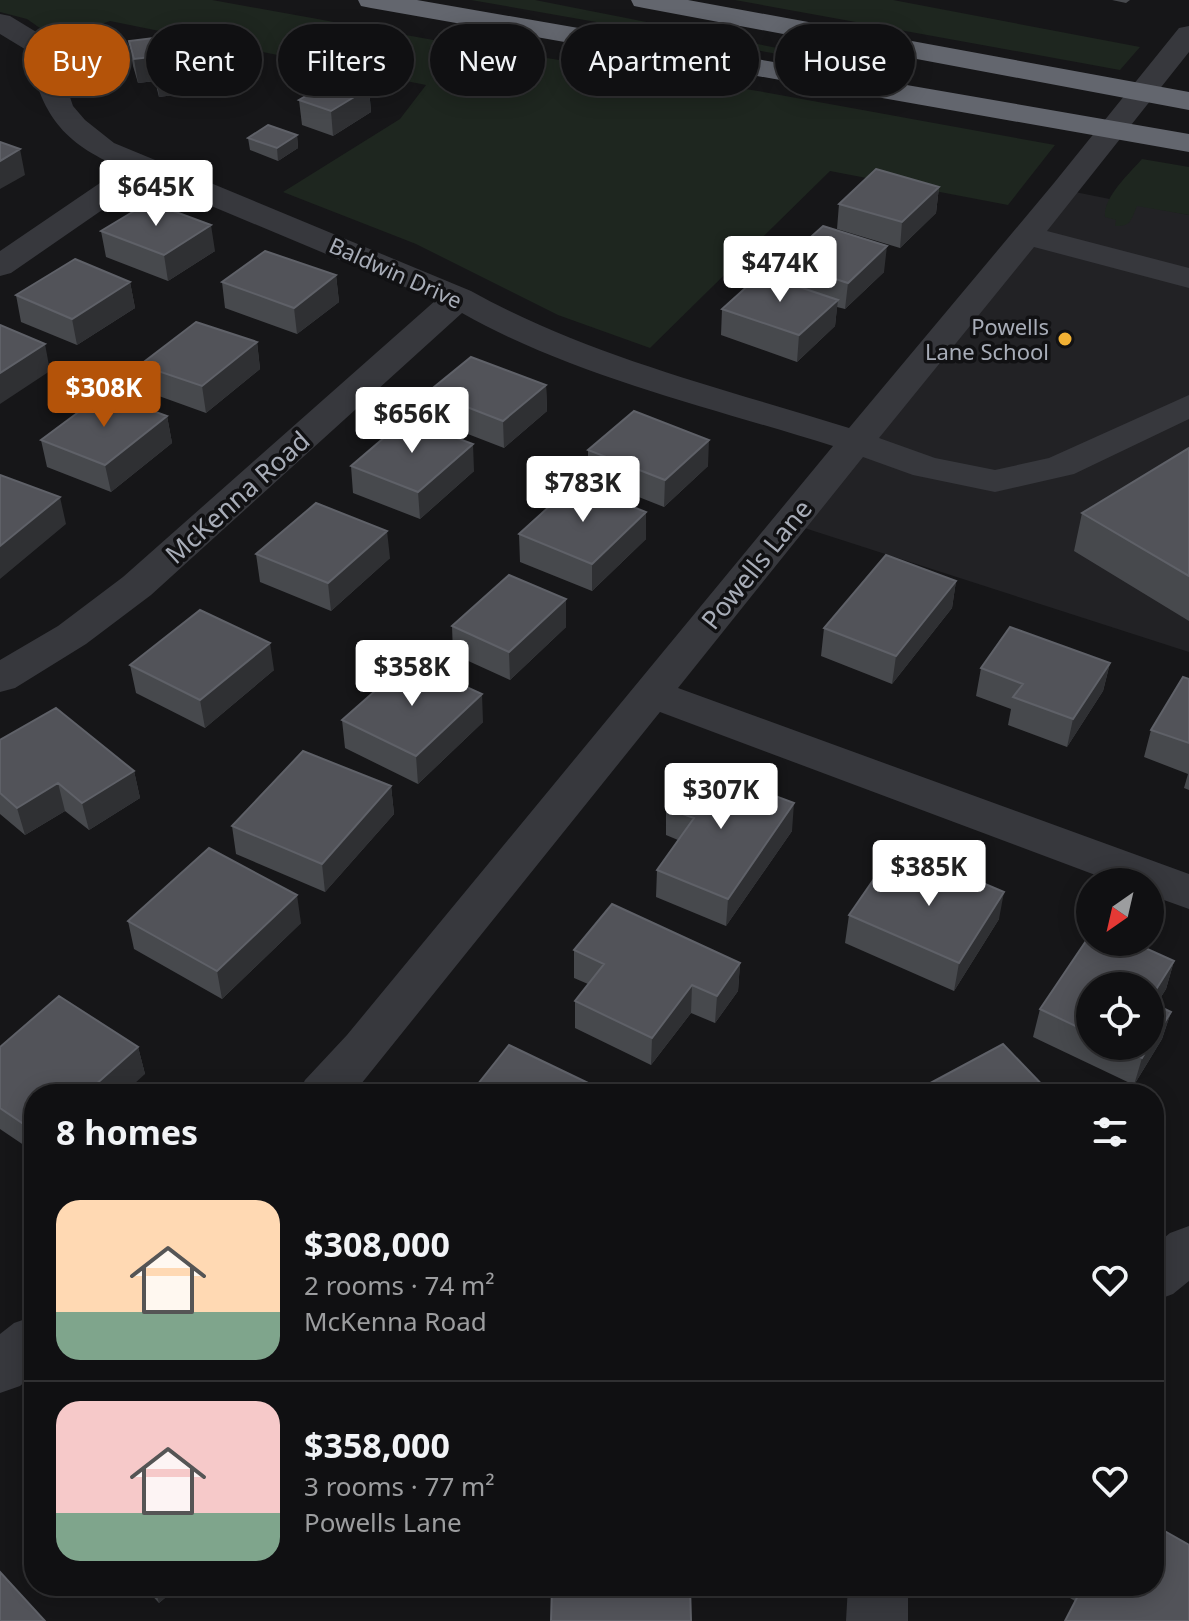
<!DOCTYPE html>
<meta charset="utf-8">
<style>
body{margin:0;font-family:"Noto Sans",sans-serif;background:#1e1e20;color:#f1f3f6;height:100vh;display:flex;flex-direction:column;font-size:30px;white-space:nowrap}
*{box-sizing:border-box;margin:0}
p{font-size:26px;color:#9c9d9f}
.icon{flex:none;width:44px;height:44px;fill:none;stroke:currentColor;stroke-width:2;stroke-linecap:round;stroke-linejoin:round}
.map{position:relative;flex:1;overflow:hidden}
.details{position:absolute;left:24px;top:1084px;width:1140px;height:512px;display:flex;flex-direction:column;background:#101012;border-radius:32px;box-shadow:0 4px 20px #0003,0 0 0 2px #303032}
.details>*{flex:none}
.guide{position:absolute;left:24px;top:24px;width:1142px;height:72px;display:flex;gap:16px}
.needle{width:52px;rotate:214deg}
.tools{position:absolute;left:1076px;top:868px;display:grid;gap:16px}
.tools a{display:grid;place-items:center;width:88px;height:88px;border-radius:50%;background:#101012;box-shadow:0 4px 20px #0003,0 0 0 2px #303032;font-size:40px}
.price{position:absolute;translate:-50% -68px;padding:0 18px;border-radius:8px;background:#fff;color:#222;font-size:26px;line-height:52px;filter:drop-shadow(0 2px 4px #0008)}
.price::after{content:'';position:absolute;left:50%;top:48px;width:24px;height:18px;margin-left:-12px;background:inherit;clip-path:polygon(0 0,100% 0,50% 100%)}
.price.active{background:#b45309;color:#fff}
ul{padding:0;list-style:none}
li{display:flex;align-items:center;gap:24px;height:200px;padding:0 32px}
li+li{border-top:2px solid #303032}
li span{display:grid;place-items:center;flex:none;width:224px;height:160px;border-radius:24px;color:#555}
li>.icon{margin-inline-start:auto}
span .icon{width:96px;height:96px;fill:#fffc;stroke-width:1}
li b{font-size:34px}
h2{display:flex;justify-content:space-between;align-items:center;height:96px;padding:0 32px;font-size:34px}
.tag{padding:0 28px;border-radius:36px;background:#101012;box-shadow:0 4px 20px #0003,0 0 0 2px #303032;font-size:28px;line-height:72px}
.tag.active{background:#b45309;color:#fff}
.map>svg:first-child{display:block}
</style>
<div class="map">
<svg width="1189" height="1621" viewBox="0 0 1189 1621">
<rect width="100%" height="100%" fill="#161618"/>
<path fill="#222225" d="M1065,190L1189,215V652L789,523Z"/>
<path fill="#1e261f" d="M0,0H212L450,43L758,91L1055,145L1008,205L830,171L650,348L558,315L416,244L283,192L400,119L426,85L110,21L57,40L27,19L0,12Z
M471,0H535L833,59L829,63Z
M735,0H893L1140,47L1120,70Z
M1142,159L1189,167V215L1137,206C1131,220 1131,227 1115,226L1116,220L1105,217C1103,197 1129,174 1142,159Z"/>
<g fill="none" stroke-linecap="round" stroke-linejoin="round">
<path fill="#37383d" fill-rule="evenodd" d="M0,14L10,16L51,41L73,106L85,120L114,143L471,291C588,356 721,388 849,428L1054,183L1179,28L1189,26V52L1047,231L1189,268V288L1034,247L879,438L935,458L995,470L1049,458L1189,395V419L1074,474L995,492L913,475L863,457L678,688L1189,874V909L1150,895V882H1114L660,712L353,1094H298L305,1080L347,1035L833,446C712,408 571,375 462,313L151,595L86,644L15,688L0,692V660L58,626L123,577L436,300L147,179L11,273L0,276V251L122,168C62,143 41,114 28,51L0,34Z
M1189,1226V1281L1173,1294L1154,1301V1246L1170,1233Z
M34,1316V1374L20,1386L0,1393V1334L14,1323Z
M848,1586H908V1621H846Z"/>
<path fill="#63666e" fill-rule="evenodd" d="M358,0H417L1189,134V152L371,8L361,6Z
M631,0H688L1189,92V110L644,8L634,6Z"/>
</g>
<path fill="#47494d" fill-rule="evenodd" d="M1112,0H1130L1126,3Z
M129,41L199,48L218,79L209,80L211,90L159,97L155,81L138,83L133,66Z
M369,88L371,112L333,136L302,125L299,100Z
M297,135L298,148L278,161L250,150L248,138Z
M939,187L936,213L900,248L837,229L839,204Z
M101,231L215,251L168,281L106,257Z
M783,262L884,272L845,309L837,307L835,326L797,362L721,335L722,309L782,281Z
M336,275L339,302L297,334L225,308L222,282Z
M130,282L135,308L77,345L21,322L16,295Z
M257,342L260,369L206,413L145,391L140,365Z
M546,385L547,411L504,448L429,419L428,392Z
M167,416L172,443L111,492L47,467L41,440Z
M1189,448V621L1074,551L1082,513Z
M588,450L708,466L664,507L588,477Z
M351,466L474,471L420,519L353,493Z
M646,512V539L592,591L520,562L519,534Z
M256,554L390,558L331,611L260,582Z
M956,581L952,608L892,684L821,656L824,628Z
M452,626L566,627L510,680L453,654Z
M1110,663L1103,691L1067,747L1008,725L1011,709L976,696L981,668Z
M130,665L274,670L205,728L136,693Z
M1189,679V790L1184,788L1188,774L1144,757L1151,730Z
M342,720L483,722L418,784L345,748Z
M0,740L134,771L140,798L89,830L65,811L25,835L0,814Z
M391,786L394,814L325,892L236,854L232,826Z
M666,808L792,831L726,926L656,897L657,870L678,840L666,835Z
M927,881L999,919L954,991L845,943L849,915Z
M128,921L301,923L222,999L134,949Z
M1090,935V942H1132L1174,961L1166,989L1156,1005L1171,1012L1162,1039L1134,1085L1033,1037L1040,1009ZM1090,986H1150V1046H1090Z
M574,950L740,963L738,991L715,1023L691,1013L651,1065L575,1028V1001L588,984L574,978Z
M0,1047H138L145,1074L34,1094V1152L0,1129Z
M143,1586H179L159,1603Z
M1050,1586H1154L1075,1601Z"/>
<path fill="#2f3033" d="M214,55L218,79L209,80L211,90L159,97L156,73L204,56Z
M151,57L155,81L138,83L134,59Z
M369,88L371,112L333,136L331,111Z
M297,135L298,148L278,161L277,148Z
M20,149L25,175L0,189V161Z
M939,187L936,213L900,248L902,222Z
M211,225L215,251L168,281L164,255Z
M887,246L884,272L845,309L848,283Z
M336,275L339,302L297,334L294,308Z
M130,282L135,308L77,345L72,319Z
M838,300L835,326L797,362L799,335Z
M257,342L260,369L206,413L202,386Z
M45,344L50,371L0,404V373Z
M546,385L547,411L504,448L503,421Z
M167,416L172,443L111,492L105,465Z
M709,440L708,466L664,507L665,480Z
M473,444L474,471L420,519L418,492Z
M60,497L66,524L0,579V546Z
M646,512V539L592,591V564Z
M387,531L390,558L331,611L328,583Z
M956,581L952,608L892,684L896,656Z
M566,599V627L510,680L509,652Z
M270,643L274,670L205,728L200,700Z
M1110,663L1103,691L1067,747L1073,719Z
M482,694L483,722L418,784L416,756Z
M134,771L140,798L89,830L82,803Z
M58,783L65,811L25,835L17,808Z
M391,786L394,814L325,892L322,864Z
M794,803L792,831L726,926L728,899Z
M1004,892L999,919L954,991L959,963Z
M297,895L301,923L222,999L217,971Z
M1174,961L1166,989L1150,1014V999Z
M740,963L738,991L715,1023L717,996Z
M692,985L691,1013L651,1065L652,1038Z
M1171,1012L1162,1039L1134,1085L1142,1058Z
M138,1047L145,1074L123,1094H85Z
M154,1586H179L159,1603Z"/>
<path fill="#525359" stroke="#5f6168" stroke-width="2" d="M194,33L199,48L211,46L214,55L204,56L207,66L156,73L151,57L134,59L129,41Z
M338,77L369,88L331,111L299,100Z
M268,125L297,135L277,148L248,138Z
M0,142L20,149L0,161Z
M876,169L939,187L902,222L839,204Z
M149,202L211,225L164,255L101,231Z
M823,226L887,246L848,283L783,262Z
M265,251L336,275L294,308L222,282Z
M75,259L130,282L72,319L16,295Z
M761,274L838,300L799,335L722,309Z
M196,322L257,342L202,386L140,365Z
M0,325L45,344L0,373Z
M471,357L546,385L503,421L428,392Z
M104,393L167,416L105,465L41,440Z
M634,411L709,440L665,480L588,450Z
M406,419L473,444L418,492L351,466Z
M1189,448V576L1082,513Z
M0,475L60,497L0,546Z
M574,484L646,512L592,564L519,534Z
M316,503L387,531L328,583L256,554Z
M886,555L956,581L896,656L824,628Z
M509,575L566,599L509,652L452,626Z
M200,610L270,643L200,700L130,665Z
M1010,627L1110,663L1073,719L1013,697L1023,684L981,668Z
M409,661L482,694L416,756L342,720Z
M1183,677L1189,679V743L1151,730Z
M56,708L134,771L82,803L58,783L17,808L0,793V740Z
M303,751L391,786L322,864L232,826Z
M698,767L794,803L728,899L657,870L694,818L666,808Z
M209,848L297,895L217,971L128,921Z
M885,863L927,881L938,864L1004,892L959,963L849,915Z
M612,904L740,963L717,996L692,985L652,1038L575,1001L604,964L574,950Z
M1090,935V942H1132L1174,961L1150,999V986H1090V1033L1040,1009Z
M59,996L138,1047L85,1094H34V1131L0,1108V1047Z
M1150,1002L1171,1012L1150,1045Z
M1003,1044L1051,1094H910Z
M509,1045L611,1094H470Z
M1118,1046H1149L1142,1058Z
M1154,1525L1189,1545V1621H1065L1083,1586H1154Z
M0,1572L45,1621H0Z
M552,1586H690L691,1621H551Z"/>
<circle fill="#f2b134" stroke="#111113" stroke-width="3" cx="1065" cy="339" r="8"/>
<g text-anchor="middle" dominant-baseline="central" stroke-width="7" stroke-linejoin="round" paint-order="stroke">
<g font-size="22" fill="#a8adb8" stroke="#111113">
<text transform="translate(396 272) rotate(24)">Baldwin Drive</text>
</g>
<g font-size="22" fill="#a8adb8" stroke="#111113" text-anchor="end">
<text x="1049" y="326">Powells<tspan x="1049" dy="25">Lane School</tspan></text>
</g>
<g font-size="26" fill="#a8adb8" stroke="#111113">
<text transform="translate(237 497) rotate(-42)">McKenna Road</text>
<text transform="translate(756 564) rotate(-51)">Powells Lane</text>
</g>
</g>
</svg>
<div class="tools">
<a><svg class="needle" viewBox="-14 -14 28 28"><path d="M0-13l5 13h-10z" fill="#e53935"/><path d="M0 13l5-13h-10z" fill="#9c9d9f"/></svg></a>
<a><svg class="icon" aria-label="locate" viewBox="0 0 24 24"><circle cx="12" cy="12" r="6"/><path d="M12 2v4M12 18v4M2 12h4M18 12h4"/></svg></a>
</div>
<b class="price" style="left:156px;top:228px">$645K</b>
<b class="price" style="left:780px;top:304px">$474K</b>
<b class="price active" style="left:104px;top:429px">$308K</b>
<b class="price" style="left:412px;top:455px">$656K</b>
<b class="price" style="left:583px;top:524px">$783K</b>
<b class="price" style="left:412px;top:708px">$358K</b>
<b class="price" style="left:721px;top:831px">$307K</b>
<b class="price" style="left:929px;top:908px">$385K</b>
<div class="guide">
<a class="tag active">Buy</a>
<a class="tag">Rent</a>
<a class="tag">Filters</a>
<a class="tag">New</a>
<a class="tag">Apartment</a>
<a class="tag">House</a>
</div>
<section class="details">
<h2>8 homes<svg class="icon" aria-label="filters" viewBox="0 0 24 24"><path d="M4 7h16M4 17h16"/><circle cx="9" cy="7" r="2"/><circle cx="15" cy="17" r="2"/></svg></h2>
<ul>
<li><span style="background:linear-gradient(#ffd9b3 70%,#7fa58c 0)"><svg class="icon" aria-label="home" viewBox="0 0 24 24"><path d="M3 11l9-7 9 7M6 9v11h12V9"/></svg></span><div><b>$308,000</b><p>2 rooms · 74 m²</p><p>McKenna Road</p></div><svg class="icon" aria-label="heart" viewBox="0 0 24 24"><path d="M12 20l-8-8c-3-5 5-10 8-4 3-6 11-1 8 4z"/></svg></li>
<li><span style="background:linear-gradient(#f6c9c9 70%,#7fa58c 0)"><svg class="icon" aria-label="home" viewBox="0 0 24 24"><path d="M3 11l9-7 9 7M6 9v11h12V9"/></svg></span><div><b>$358,000</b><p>3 rooms · 77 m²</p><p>Powells Lane</p></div><svg class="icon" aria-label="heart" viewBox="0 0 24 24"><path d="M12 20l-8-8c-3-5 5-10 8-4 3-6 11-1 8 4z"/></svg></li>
</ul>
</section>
</div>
